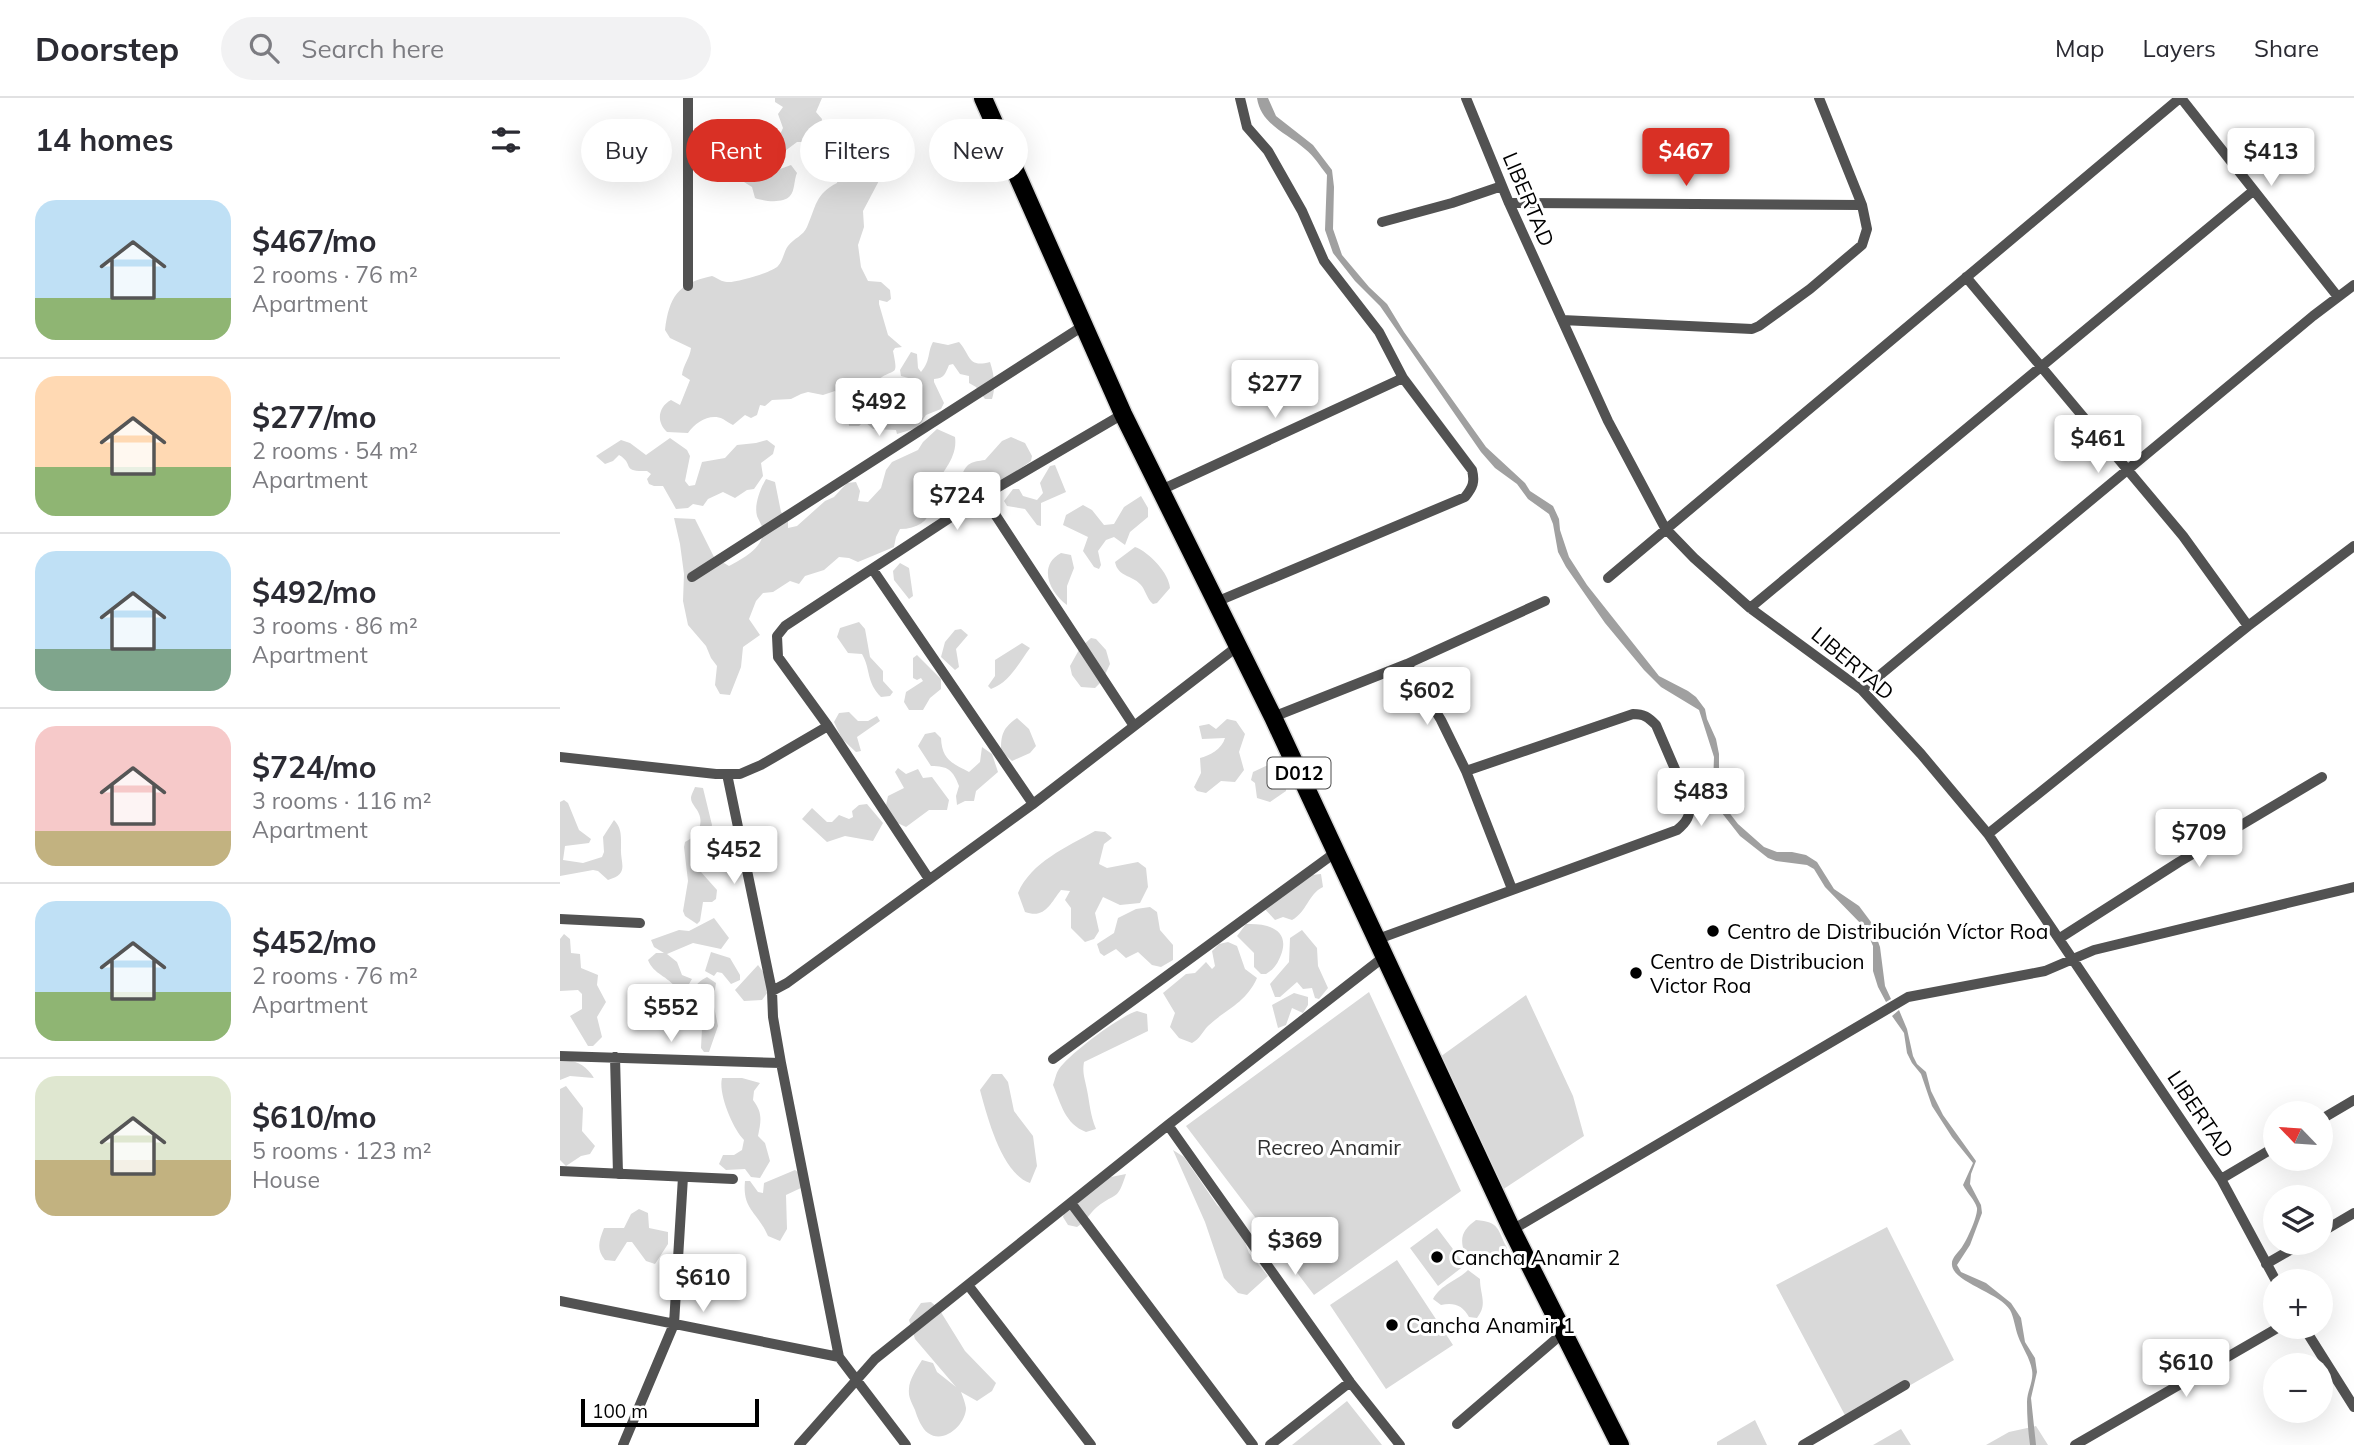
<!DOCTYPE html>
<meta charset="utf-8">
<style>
body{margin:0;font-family:Mulish,sans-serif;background:#f2f2f3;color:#2b2b33;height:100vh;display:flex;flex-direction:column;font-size:26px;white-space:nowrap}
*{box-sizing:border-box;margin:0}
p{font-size:23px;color:#7c7c81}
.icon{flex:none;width:38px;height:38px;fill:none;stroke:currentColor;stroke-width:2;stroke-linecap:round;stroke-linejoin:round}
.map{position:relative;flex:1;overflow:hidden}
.panel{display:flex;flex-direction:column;background:#fff;width:560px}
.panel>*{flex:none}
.guide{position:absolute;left:21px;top:21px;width:665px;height:63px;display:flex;gap:14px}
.needle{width:46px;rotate:295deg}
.controls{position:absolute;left:1703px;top:1003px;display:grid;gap:14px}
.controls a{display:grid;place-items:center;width:70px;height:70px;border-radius:50%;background:#fff;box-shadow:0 7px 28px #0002;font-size:35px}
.scale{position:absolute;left:21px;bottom:18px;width:178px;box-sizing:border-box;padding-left:7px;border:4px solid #000;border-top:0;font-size:19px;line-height:24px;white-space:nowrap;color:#000;-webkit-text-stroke:5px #fff;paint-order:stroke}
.price{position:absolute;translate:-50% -60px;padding:0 16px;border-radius:7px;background:#fff;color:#222;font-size:23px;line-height:46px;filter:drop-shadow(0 2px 4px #0008)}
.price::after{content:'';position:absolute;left:50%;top:42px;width:21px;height:16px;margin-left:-10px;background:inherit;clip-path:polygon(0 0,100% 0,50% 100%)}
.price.current{background:#d93025;color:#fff}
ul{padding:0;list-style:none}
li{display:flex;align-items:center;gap:21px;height:175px;padding:0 35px}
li+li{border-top:2px solid #e1e1e2}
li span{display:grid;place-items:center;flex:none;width:196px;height:140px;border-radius:21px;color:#555}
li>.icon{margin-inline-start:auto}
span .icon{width:84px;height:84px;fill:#fffc;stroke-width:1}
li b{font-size:30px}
h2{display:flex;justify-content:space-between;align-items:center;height:84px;padding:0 35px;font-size:30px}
.tag{padding:0 24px;border-radius:32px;background:#fff;box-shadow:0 7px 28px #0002;font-size:24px;line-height:63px}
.tag.current{background:#d93025;color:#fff}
header{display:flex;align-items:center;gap:42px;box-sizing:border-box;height:98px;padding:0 35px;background:#fff;border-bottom:2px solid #e1e1e2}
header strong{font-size:33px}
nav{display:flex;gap:38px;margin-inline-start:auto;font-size:24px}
.search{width:490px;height:63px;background:#f2f2f3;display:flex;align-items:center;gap:18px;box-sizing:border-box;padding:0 24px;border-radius:38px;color:#7c7c81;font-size:26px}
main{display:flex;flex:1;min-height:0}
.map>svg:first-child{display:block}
</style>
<header>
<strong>Doorstep</strong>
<div class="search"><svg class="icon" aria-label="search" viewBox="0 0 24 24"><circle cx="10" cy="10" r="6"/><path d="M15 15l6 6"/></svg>Search here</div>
<nav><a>Map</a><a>Layers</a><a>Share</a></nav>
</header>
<main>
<section class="panel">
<h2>14 homes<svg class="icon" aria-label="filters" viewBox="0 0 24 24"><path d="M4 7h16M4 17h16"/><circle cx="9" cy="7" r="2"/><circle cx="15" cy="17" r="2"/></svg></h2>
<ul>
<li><span style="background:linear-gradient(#bfe0f5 70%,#8fb573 0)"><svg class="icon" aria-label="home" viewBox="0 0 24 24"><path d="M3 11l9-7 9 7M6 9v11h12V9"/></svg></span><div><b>$467/mo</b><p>2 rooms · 76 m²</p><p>Apartment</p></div></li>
<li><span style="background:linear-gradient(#ffd9b3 65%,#8fb573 0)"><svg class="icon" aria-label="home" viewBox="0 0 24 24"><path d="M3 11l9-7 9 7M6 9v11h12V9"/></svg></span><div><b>$277/mo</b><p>2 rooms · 54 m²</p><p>Apartment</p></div></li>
<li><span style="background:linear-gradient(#bfe0f5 70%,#7fa58c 0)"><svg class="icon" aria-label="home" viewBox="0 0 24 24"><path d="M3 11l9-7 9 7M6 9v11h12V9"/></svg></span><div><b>$492/mo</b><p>3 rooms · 86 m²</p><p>Apartment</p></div></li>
<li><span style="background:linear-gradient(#f6c9c9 75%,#c2b280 0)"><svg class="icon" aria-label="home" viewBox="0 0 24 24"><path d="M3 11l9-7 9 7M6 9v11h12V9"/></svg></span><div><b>$724/mo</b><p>3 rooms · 116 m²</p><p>Apartment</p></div></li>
<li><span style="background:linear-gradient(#bfe0f5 65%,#8fb573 0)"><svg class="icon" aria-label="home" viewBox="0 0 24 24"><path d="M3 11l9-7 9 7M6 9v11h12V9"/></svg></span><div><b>$452/mo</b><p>2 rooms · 76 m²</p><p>Apartment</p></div></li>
<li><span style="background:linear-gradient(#dfe7d0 60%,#c2b280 0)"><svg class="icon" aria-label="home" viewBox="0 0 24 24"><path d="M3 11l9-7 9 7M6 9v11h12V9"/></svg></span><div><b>$610/mo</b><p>5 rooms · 123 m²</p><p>House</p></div></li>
</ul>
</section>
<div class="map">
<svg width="1794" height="1347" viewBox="0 0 1794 1347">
<rect width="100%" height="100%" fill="#fff"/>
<path fill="#d9d9d9" d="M215,0H262L256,14L262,21L259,42L245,48L242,44H237L225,53L217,48V43L223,30L218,16L223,9L215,4Z
M295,42L308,48L314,56L321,70L322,77L303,113L304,129L298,147L301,169L308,183L321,184L330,192L331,201L327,204L319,202V206L328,237L342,249L335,250L333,253C339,281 334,269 318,282V286L323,288L326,292L321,303L316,307L315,314L318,316L325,309L328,310L332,315H339L347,308L359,288L352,281L341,278L340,272L351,254L357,256L358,270L361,274C371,262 367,255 373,244L388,247L399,244C411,257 407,270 430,264C434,276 436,289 432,301H425L416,289L409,285V278L400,276L393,266L389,267C385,276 385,280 374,281V284L384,305L381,311L366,317L357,330L337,336L336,332L313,331L304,323L299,328H289L288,317L298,306L295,302L286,303L275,293L263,297L248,294L241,296L231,301L212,302L205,308L200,307L197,317L191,320L185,317L173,327C169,325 166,323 163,321C150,315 136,324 128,335L107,334C96,324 98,309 111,302L120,307L130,282L122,277C123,267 130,260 131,250L110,240L105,232C109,199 118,185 152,178C157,180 162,184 167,184C176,185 213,174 218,168C223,163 224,153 228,148C234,140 243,138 247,129C256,109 255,96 277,85L287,52Z
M183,63L192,67L202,65L207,73L212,74L231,67L237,75C234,81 235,93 230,98C223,106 203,103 195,100L192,89L176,79L175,74L178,65Z
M377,331L395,339C398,360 381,375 372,392C376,416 364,431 340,431L336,439L334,449L298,464L289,460L279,459L264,472L245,478L239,486L230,483L213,494L203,495L196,503L189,521L200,537L183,549L181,569L170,597L160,596L155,587L157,568L151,560L146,548L128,527L123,503L124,476L120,446L114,420L135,421L154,459L169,468C182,461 203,450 203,434C203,428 199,423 197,418C194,407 200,391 206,381L215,384L221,414L228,421V430L237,428L265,403L274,399L287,385L296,384L300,393L298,403L308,404L321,390L326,372L332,364L358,352L363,344Z
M451,339L465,345L472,358L471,363L432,390H418L410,394L402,377C407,364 412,364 425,362L442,343Z
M110,340L127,352L130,358L125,383L129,388L135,387L142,364L165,360L177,347L196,345L207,342L215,348L213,356L201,365L203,378L194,391L187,392L175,400L163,394L148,401L143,408L133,406L128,410L116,411L103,388H94L89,386L87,381L91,376L87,373C60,374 75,366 59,357L53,363L45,366L36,358L61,342L70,345L86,357Z
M495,367L506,394L481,405V428L477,427L465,411L447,408L444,403L453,391H459L463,398L477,402L483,395L480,385L490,368Z
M581,398L588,410V419L570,434L565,447L554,439L546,442L538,453L541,467L539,471L534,469L523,453L528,439L503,427L506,417L523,407L532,412L544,427L554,426L564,409Z
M575,449C589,454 609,475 610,490L597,505L593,506C586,500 586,492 580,486C572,477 558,479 555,464Z
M501,455L511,457L514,470L507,488V507C490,495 477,468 501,455Z
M340,465L349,470L353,498L349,501L334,482L333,473Z
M299,524L305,531L310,559L323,573V583L333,594L330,598L321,599C306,584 311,572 302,556L288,555L277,539L280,530Z
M401,531L408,537L396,551L399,569L395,572L381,559L385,544L395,532Z
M531,540L536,541L546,552L550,566L542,583L535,590L521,589L512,577L510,568L520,550Z
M462,545L470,550C458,566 450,584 431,591L428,588L435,578V562Z
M357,557L381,581V591L370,600L363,612H349L344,604L346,594L363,583L361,580L357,582L353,580V560Z
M289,614L298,623H308L317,618L320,623L297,639L301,653L296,654L282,641L274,624L279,615Z
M457,620L469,631L476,648L470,655L452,663L441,653C441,636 443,630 457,620Z
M667,621L676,623L685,636L679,654L684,672L675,684L661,683L646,695L637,693L634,689L641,675L640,660C649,658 662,651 665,640L642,641L639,628L649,626L656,631Z
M375,634L381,640C382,662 392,665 409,674L420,664L422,649L432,656L438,674L416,693L414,703H405L397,707L396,698L399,688C393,672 388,668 371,668L358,648L365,636Z
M708,667L727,679L726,693L710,704L697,700L695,685L691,682L693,674Z
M338,670L346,676L358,671L363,680L372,679L389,702L387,712H369L346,729L329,721L325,712L328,698L344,690L335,674Z
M135,689L143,690L152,727L143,755L141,774L157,792L156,801L152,804H143L140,823L137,826L125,818L123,813L128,783L124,749L125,744C136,739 144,728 139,716C137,710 131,706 131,700C131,697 134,692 135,689Z
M4,702L8,705L19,732L31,741L29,745L5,748L3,762L23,765L42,759L44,754L43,739L54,722C62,730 61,739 61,750C60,765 70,776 48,782L38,773L33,772L0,778V704Z
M307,706L323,725L313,743L285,738L267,744L242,721L252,710L267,724H272L279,717L289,721L293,719L292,713L299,707Z
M535,733L545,734L552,740L544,746L539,766L547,770L578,764L586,770L588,789L580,805L560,807L543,799L535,815L539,833L534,841L525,844L511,830V810L505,802L510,793L501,792C490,806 485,821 465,814L458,795C471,764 507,749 535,733Z
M761,776L763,789C748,796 747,814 732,822L723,819L715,822L702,808C722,787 730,778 761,776Z
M590,809L597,814L600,832L613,847V862L601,869L592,867L578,854L566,860L556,851L544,858L540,855L537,846L554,835L558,820L576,811Z
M154,820L169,840L161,851L133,845L107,856L117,864L122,877L132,881L126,891L118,892C107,877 94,877 88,862L96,855H104L94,849L91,842L119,832L129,833Z
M686,826C705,825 729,830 722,854C719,863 715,871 706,876H701L694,869V855L677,838Z
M742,832L757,850L758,868L768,890L759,901L755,900L752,890L743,891L737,884L720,899H715L710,886L729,864L730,840Z
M4,836L10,841L11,855L20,856L21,870L38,877L37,887L46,904L37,919L42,939L33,948H28L10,918L22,911V896L18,892L0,893V841Z
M668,844L677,848L685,871L697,880C686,905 666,911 648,928C642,934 640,941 632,945L619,940L610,929L615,915L603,895L626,876L635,875L646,864L652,871L655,868L652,853L659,846Z
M151,854L170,860L180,877V882L171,886L162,875L157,874L154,878L145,873Z
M198,867L213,887L202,902L184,903L175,892Z
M147,879L156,885L153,904L158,928L149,954H144L141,950L142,930L129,917C128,900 131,887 147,879Z
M809,894L901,1093L754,1197L626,1028Z
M734,895L748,899V907L743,915L732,910L726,927L718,930L712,907Z
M966,897L1013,998L1024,1038L939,1094L880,959Z
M577,913L587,916L588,933L524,964C522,975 525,981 527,992C530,1007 530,1016 536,1031L526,1034C505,1026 501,1006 493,987C495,982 496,975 499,971C509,956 560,918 577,913Z
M5,962C19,963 27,969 34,980L10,978L0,982V963Z
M432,976H442L448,984L454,1013L473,1038L477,1068L470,1085C442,1076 427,1018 420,992Z
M162,980H182L200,985L194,993L193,1002C203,1015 201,1023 198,1038L205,1045L210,1063L200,1080L191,1079L185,1071L166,1072L159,1066L163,1057H174L182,1052L184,1042C173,1031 158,996 162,980Z
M6,988L23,1010L22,1033L35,1048L30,1056L21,1058L6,1068L0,1062V991Z
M613,1052L624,1059L657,1107L679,1128L689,1155L708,1178L687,1197L678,1195L664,1180L645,1124Z
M235,1072L246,1080L243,1089L226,1097L227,1131L220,1143L208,1138C198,1114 182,1112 185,1083H190L198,1094L203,1095L204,1085Z
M566,1076C557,1104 557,1093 537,1109C530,1115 526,1123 517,1129L508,1127L503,1119L506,1109L546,1080Z
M79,1111L88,1115L89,1130L108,1134V1146L95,1166L86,1163L72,1144H67L55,1163L45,1162C36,1151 39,1143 44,1130H64L71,1116Z
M916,1122C940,1124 937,1131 947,1150L937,1166L928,1167L912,1160L909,1155L903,1150C900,1137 905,1130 916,1122Z
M1327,1129L1394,1262L1288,1323L1216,1187Z
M877,1130L905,1167L878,1188L850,1150Z
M837,1162L893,1247L826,1291L770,1207Z
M908,1172L920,1181C920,1197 928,1206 917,1220L909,1219C903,1207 893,1204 881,1207L873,1201C881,1186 897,1183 908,1172Z
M371,1204L379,1211L405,1253L436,1285L432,1293L417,1303L401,1294C403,1299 405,1304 406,1310C406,1326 384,1347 368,1335C362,1331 357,1319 355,1312C352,1305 348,1299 349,1291C349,1282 357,1270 362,1262L373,1265L377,1274L396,1289L355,1241L349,1222L361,1205Z
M787,1303L822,1347H732Z
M1195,1322L1207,1347H1157V1344Z
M1476,1328L1488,1347H1426L1449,1334Z
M1341,1331L1351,1347H1313Z"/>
<path fill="#a0a0a0" d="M697,0H708L716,18L753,47L772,72L774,89L773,131L782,157L809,189L827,206L844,234L926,349L965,385L970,393L993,408L999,421L1000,432L1009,459L1027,487L1099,578L1128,593L1136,599L1145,611L1147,621L1156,641L1159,656V690L1161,704L1178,726L1204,749L1217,754H1232L1246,757L1257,764L1274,791L1299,808L1311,824L1320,849L1325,888L1331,901L1326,904L1318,889L1313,873V848L1305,830L1265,789L1254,771L1247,767L1216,763L1208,760L1180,738L1158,710L1153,687L1154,659L1139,612L1101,589L1084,572L1045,525L1006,469L998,454L993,426L989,416L968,401L957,386L935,370L921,354L820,208L795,183L773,155L765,132L767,77C760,68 754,58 745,51C727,35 701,27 697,0Z
M1339,912L1347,931L1353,958L1357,966L1366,974L1371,993L1383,1017L1416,1063L1411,1076L1410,1086L1421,1107L1422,1115L1410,1147L1397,1167L1401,1174L1426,1185L1451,1205L1461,1220L1465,1244L1475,1260L1477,1274L1471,1300L1476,1347H1470C1468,1333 1467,1318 1467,1304C1467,1293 1474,1283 1472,1272C1470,1260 1462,1249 1458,1238C1455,1230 1454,1219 1450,1212C1440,1195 1393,1184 1392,1167C1391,1160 1398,1155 1402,1149C1407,1142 1418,1118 1417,1110C1415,1102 1407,1095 1403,1087L1413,1065L1392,1039L1372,1008L1361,976L1352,965L1347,955L1344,935L1332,918Z"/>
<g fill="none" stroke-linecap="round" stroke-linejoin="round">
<g stroke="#dbdbdb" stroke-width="21">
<path id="primary" d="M423,0L563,316L713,619L952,1132L1060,1347"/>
</g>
<path stroke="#525252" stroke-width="10" d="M128,0V188
M906,0L949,105L1048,323L1105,430L1134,460L1190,510L1302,592L1361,656L1428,736L1661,1081L1716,1183
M1621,0L1778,199
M949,105L1302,107
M822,124L892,105L942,88
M1406,179L1623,438L1688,528
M1002,222L1192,231L1199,228L1250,191L1302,147L1307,131L1302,107L1259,0
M601,392L843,280
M423,398L574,628
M313,472L473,706
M132,479L523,228
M1048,480L1620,0
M656,504L905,399C913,389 915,384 912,372L843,280L819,234L764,163L742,113L708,53L687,29L680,0
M1190,510L1693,93
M847,566L985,503
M1302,592L1753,218L1794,187
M713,619L847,566L881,622L906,673L952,791
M0,659L156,676H180L201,667L268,628
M167,676L212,893
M1428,736L1688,528L1794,448
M369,781L268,628L218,559L217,538L225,528L423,398L563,316
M0,821L80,825
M1500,840L1619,764L1762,679
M818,841L1117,732C1127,724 1130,718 1130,706L1096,627C1088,619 1084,616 1073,616L906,673
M0,958L221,965
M55,959L58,1076
M493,961L776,754
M1760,1022L1794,1002
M608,1027L790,1284L840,1347
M0,1073L173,1081
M1661,1081L1715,1049
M511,1105L693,1347
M952,1132L1348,899L1485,873L1534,852L1794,789
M1760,1135L1794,1115
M1706,1166L1744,1144
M408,1187L531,1347
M0,1203L279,1259
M1743,1228L1794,1309
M897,1326L1003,1235
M63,1347L114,1226L123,1079
M239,1347L315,1261L608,1027L825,858
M346,1347L279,1259L221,965L213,919L212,893L227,885L473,706L678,548
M710,1347L790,1284
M1243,1347L1345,1287
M1515,1347L1721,1228"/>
<use href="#primary" stroke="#000" stroke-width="18"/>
</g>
<g fill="#000" stroke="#fff" stroke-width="2.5">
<circle cx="1153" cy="833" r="7"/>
<circle cx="1076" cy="875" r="7"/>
<circle cx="877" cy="1159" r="7"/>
<circle cx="832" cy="1227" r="7"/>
</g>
<g text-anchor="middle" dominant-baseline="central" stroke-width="6" stroke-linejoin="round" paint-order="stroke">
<rect fill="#fff" stroke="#4c4c4c" stroke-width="2" x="707.5" y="659.5" width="63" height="31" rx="5"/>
<g font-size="19" font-weight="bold" fill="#000">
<text x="739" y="675">D012</text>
</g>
<g font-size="21" fill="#000" stroke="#fff">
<text transform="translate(969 101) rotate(67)">LIBERTAD</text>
<text transform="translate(1293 565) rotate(40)">LIBERTAD</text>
<text transform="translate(1641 1016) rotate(56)">LIBERTAD</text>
</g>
<g font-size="21" fill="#000" stroke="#fff" text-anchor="start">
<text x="1167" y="833">Centro de Distribución Víctor Roa</text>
<text x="1090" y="863">Centro de Distribucion<tspan x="1090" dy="24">Victor Roa</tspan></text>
<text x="891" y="1159">Cancha Anamir 2</text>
<text x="846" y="1227">Cancha Anamir 1</text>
</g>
<g font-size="21" fill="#303030" stroke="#fff">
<text x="769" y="1049">Recreo Anamir</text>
</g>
</g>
</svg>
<div class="controls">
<a><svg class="needle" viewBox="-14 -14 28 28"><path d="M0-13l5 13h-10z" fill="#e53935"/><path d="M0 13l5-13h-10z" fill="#7c7c81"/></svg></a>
<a><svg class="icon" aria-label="layers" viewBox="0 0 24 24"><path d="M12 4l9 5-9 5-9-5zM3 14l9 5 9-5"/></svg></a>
<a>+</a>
<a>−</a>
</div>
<div class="scale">100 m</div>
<b class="price current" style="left:1126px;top:90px">$467</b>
<b class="price" style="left:1711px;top:90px">$413</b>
<b class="price" style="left:715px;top:322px">$277</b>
<b class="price" style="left:319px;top:340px">$492</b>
<b class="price" style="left:1538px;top:377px">$461</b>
<b class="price" style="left:397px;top:434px">$724</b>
<b class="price" style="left:867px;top:629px">$602</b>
<b class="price" style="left:1141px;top:730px">$483</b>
<b class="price" style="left:1639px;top:771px">$709</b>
<b class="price" style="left:174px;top:788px">$452</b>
<b class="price" style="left:111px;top:946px">$552</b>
<b class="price" style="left:735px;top:1179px">$369</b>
<b class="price" style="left:143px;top:1216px">$610</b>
<b class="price" style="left:1626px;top:1301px">$610</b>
<div class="guide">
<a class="tag">Buy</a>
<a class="tag current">Rent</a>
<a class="tag">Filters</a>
<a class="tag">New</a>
</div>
</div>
</main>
